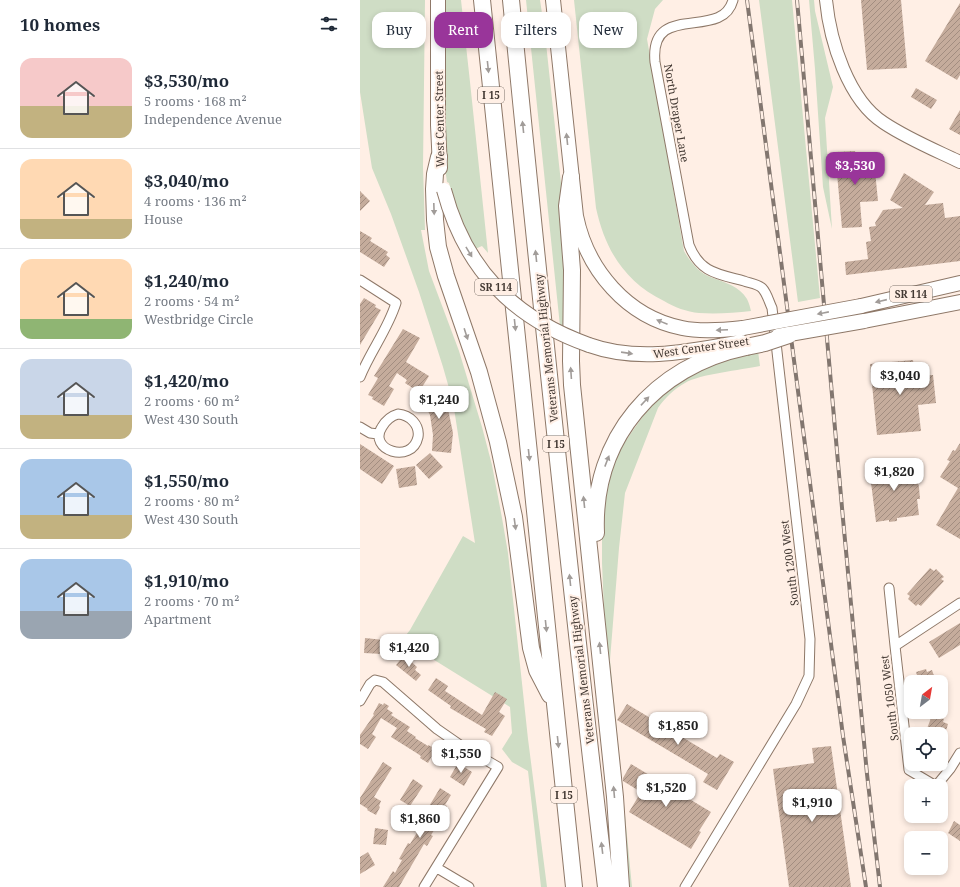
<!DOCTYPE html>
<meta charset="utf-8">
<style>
body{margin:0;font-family:"Noto Serif",serif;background:#f2f2f3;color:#1f2937;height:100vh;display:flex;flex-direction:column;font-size:15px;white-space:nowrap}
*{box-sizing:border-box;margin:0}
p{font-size:13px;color:#747a83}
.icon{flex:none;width:22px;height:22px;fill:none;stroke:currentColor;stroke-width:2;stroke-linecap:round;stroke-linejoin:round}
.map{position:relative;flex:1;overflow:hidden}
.details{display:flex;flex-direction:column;background:#fff;width:360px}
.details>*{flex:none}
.top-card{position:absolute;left:12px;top:12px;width:380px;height:36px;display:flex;gap:8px}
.needle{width:26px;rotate:31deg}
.fabs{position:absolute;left:544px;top:675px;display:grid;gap:8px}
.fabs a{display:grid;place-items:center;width:44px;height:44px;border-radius:8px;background:#fff;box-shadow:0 2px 6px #0003;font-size:20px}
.price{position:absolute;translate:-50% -34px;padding:0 9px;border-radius:8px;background:#fff;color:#222;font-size:13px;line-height:26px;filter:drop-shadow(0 1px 2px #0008)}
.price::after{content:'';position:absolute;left:50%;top:24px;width:12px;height:9px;margin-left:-6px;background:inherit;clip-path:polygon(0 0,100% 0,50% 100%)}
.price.current{background:#99359a;color:#fff}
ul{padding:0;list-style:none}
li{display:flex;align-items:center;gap:12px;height:100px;padding:0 20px}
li+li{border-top:1px solid #e0e1e3}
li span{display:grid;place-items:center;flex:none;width:112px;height:80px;border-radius:12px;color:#555}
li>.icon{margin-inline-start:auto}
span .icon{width:48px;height:48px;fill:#fffc;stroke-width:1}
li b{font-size:17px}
h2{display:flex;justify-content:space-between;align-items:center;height:48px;padding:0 20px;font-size:17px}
.pill{padding:0 14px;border-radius:12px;background:#fff;box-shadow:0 2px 6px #0003;font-size:14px;line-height:36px}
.pill.current{background:#99359a;color:#fff}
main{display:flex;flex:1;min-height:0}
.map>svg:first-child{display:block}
</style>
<main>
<section class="details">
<h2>10 homes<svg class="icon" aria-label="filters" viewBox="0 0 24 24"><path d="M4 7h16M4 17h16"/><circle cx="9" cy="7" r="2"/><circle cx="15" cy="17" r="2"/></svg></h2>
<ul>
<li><span style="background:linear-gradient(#f6c9c9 60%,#c2b280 0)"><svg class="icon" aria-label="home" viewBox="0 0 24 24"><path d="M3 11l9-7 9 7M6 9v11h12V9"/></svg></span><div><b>$3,530/mo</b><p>5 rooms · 168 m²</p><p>Independence Avenue</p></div></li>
<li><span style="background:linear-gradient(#ffd9b3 75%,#c2b280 0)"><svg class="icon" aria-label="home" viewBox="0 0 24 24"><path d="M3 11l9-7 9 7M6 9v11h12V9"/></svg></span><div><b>$3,040/mo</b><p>4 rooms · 136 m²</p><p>House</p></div></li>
<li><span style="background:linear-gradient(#ffd9b3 75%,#8fb573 0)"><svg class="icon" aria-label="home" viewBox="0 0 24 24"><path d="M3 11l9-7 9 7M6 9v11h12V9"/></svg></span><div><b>$1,240/mo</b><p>2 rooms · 54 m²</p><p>Westbridge Circle</p></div></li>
<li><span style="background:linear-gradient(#c9d6e8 70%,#c2b280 0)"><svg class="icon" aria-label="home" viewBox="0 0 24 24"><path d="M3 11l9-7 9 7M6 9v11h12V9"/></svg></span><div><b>$1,420/mo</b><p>2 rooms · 60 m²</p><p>West 430 South</p></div></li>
<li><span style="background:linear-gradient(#a9c7e8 70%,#c2b280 0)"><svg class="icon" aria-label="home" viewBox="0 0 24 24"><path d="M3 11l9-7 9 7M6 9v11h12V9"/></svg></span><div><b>$1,550/mo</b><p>2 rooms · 80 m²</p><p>West 430 South</p></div></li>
<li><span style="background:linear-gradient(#a9c7e8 65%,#9aa5b1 0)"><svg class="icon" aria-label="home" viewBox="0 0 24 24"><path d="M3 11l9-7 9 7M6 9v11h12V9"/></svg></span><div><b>$1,910/mo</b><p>2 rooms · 70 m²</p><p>Apartment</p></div></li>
</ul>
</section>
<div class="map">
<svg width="600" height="887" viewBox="0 0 600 887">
<defs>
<pattern id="building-hatch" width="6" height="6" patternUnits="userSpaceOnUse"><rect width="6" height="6" fill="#c5ac9c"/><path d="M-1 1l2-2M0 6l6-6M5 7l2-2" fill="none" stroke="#a28d80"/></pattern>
</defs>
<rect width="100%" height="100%" fill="#ffefe5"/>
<path fill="#cfddc5" d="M0,0H65L63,167L65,230H61L69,271L99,351L122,427L132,465L142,518L148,553L168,739L187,887H181L168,771L152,762L142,749L152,733L150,707L42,640L50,630L103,536L115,543L93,402L83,367L59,292L31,214L12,168L0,92Z
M84,0H101L110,82L128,253L122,246L115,249C104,228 94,207 89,183L87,182L85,168Z
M166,0H180L185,34L204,211L206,328L200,326Z
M214,0H303L295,9L287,39L324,251C331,263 340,274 353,278C366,283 379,286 387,299C389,303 390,307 391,311C374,313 356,314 339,313C327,312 314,307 304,301C265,282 245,250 236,208Z
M399,0H432L460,298L438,302Z
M449,0H454L455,11L473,87L465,118L472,229L463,187L455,69Z
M398,351L400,366C381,370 340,374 325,383C315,388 304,399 298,408L265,493L259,548L250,660L272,887H266L245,634L242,563V513L246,486L260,449L292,403L338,369Z"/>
<path fill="url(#building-hatch)" d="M501,0H541L547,68L507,70Z
M600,3V75L597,80L565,61Z
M556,88L577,100L571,109L551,97Z
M600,110V135L589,129Z
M495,151L496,155L510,154L512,172L515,171L518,201L500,202L502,227L482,228L475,152Z
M544,173L574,192L565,205L583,203L585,218L600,216V261L486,275L485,262L508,259L506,242L511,241L509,227L516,226L515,223L523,210L543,208L530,200Z
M0,191L10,201L0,211Z
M0,231L12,238L10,241L28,252L26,255L30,258L24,267L0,252Z
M4,298L16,305L15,307L21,310L0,345V304Z
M43,329L60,338L46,362L69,376L59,392L45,383L47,380L37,373L29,386L34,389L24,406L12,399L13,397L8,395L18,378L14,376Z
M553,360L555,376L573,375L576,403L558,405L561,431L517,435L510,364Z
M76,386L88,409L93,433L91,453L72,451L73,435L70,415L59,394Z
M600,443V539L576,525L598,488L580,477L590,461L587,460L593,450L595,451Z
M0,444L34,466L22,484L0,469Z
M70,453L83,467L69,479L56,465Z
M552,462L555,480L557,479L559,487L560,499H557L559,515L537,518V521L529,522V520L516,522L509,467L521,466V464L529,463V465Z
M55,466L57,485L39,488L36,469Z
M570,568L574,571L576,569L584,577L581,579L584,581L561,606L558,604L556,606L548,599L550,596L547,594Z
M600,623V645L579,658L569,642Z
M5,638L33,641L32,651L22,650V654L4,653Z
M44,655L57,667L55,670L61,675L56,681L36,665Z
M566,669L567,672L572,670L576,682H556L555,676L557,675L556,672Z
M76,678L88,686L85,691L122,715L135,692L147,699L139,712L145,716L132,736L124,732L126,729L90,708L91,706L68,690Z
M19,703L23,705L24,703L29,706L27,709L33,713L31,715L50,727L47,731L56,737L55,738L68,746V745L76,749L68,763L60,758L61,756L55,752L31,737L37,728L21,718L12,734L16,737L8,749L0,744V735L14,715L13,714Z
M267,704L357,758L360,754L374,762L357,790L343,782L348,774L257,720Z
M574,715L584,719L583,722L588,724L585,734H565L571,718L573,719Z
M471,746L491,887H429L413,769L454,763L452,748Z
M23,762L32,768L14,797L21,801L19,806L20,807L16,815L7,810L8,809L0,804V798Z
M98,763L112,772L104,786L90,777Z
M271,764L351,812L339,831L341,832L331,849L269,812L281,792L263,781V778Z
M53,779L63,786L50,806L40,800Z
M80,788L91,795L85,805L87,806L76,823L78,824L71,835L73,836L67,846L64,844L39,887H23L33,871L35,873L42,860L39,859L48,843L50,844L71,810L68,808Z
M594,821L600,825V841L588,833Z
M15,828L28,830L26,845L13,844Z
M8,852L15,865L0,874V857Z"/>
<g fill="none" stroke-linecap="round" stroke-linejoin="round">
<g stroke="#8e7868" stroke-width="11">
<path id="street" d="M0,280L36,303C28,329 10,352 0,377
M38,414C50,415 60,425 58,437C52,465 7,450 22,427C26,420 31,416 38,414Z
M0,427L10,433L18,434
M529,588L535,646
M0,701L10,684L15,680L23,682L77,729L100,745L138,767L64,887
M576,786L549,770L535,646L600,603
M576,786L590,769L600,753
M77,868L109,887
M325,887L436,704L449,676L450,639L412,308C409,302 407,293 402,288C398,284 389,283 384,281C358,274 340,273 329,245L295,62C289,0 362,42 373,0"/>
</g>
<g stroke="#8e7868" stroke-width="14">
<path id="secondary" d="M466,0C470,41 488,100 524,123C548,139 575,150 600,162"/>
</g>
<g stroke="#8e7868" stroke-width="16">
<path id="primary" d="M78,0V125L80,168
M193,0L216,216C227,270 267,317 322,328C340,332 365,330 383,328
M501,306L600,283
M504,321L600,302
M229,345C279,363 331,351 382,342"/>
</g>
<g stroke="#8e7868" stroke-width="18">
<path id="highway" d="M122,0L214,887
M151,0C180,296 211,592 246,887
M79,157L75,174L74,189L75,220L78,247L86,276L119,372L138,442L154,517L171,648L177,670L190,695
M211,177L207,206L212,270L211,361L212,385L255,797L261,887
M236,533C232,438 295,366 386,347"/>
</g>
<use href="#street" stroke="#fff" stroke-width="9"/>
<use href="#secondary" stroke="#fff" stroke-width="12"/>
<use href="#primary" stroke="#fff" stroke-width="14"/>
<use href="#highway" stroke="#fff" stroke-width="16"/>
<g stroke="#82766f" stroke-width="4">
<path id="rail" d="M387,0L483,736L506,887
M437,0L483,519L507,774L520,887"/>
</g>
<use href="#rail" stroke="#ffefe5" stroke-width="2.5" stroke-dasharray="8" stroke-linecap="butt"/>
<g stroke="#8e7868" stroke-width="16" stroke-linecap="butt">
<path id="primary-bridge" d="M84,190C105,269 153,318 229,345
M383,328L501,306
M418,336L504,321"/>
</g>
<g stroke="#8e7868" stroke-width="18" stroke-linecap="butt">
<path id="highway-bridge" d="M386,347L405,343L429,335"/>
</g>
<use href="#primary-bridge" stroke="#fff" stroke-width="14"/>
<use href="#highway-bridge" stroke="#fff" stroke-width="16"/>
</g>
<defs><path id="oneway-solid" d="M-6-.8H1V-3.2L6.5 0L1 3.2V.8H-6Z"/></defs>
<g fill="#a19c99">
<use href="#oneway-solid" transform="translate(128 67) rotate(84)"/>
<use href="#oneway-solid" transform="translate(163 127) rotate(-96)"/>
<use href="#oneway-solid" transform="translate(207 139) rotate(-96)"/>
<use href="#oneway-solid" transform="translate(74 209) rotate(88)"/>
<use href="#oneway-solid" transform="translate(109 252) rotate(59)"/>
<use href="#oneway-solid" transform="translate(176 256) rotate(-96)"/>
<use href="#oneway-solid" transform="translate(521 301) rotate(167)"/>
<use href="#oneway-solid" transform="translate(463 313) rotate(169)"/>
<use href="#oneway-solid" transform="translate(302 322) rotate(-158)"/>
<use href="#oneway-solid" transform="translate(155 325) rotate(84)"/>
<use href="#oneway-solid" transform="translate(362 330) rotate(178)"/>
<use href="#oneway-solid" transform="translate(106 334) rotate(72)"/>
<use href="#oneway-solid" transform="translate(267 353) rotate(8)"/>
<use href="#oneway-solid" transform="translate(211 373) rotate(-94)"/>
<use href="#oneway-solid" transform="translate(285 401) rotate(-47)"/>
<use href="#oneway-solid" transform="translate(169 455) rotate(84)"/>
<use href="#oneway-solid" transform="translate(247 461) rotate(-69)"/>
<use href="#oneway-solid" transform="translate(224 502) rotate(-96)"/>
<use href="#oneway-solid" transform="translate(155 524) rotate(82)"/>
<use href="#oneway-solid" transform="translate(210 580) rotate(-96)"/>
<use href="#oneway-solid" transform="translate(186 626) rotate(84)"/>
<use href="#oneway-solid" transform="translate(240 648) rotate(-96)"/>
<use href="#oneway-solid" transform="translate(198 742) rotate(84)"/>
<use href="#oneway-solid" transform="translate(254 792) rotate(-95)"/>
<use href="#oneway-solid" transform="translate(242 848) rotate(-97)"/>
</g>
<g text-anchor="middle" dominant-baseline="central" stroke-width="4" stroke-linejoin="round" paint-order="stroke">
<g fill="#ffefe5" stroke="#7b7068" stroke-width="1">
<rect x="118" y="87" width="26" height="16" rx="3"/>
<rect x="115" y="279" width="42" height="16" rx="3"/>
<rect x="530" y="286" width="42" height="16" rx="3"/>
<rect x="183" y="436" width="26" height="16" rx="3"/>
<rect x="191" y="787" width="26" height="16" rx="3"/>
</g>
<g font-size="10" font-weight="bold" fill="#433933">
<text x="131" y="95">I 15</text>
<text x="136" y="287">SR 114</text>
<text x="551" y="294">SR 114</text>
<text x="196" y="444">I 15</text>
<text x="204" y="795">I 15</text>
</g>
<g font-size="11" fill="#433933" stroke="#ffefe5">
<text transform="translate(317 113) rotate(80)">North Draper Lane</text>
<text transform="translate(79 119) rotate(-91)">West Center Street</text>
<text transform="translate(341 347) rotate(-8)">West Center Street</text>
<text transform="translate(186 348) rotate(-96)">Veterans Memorial Highway</text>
<text transform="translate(429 563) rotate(-97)">South 1200 West</text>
<text transform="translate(221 670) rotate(-97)">Veterans Memorial Highway</text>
<text transform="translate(529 698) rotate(-97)">South 1050 West</text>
</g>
</g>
</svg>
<div class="fabs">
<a><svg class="needle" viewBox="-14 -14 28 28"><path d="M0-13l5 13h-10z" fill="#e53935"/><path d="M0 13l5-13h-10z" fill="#747a83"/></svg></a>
<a><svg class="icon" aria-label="locate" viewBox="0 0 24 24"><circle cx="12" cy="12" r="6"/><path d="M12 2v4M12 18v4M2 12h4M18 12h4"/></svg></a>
<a>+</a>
<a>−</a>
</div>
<b class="price current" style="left:495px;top:186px">$3,530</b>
<b class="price" style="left:540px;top:396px">$3,040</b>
<b class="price" style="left:79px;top:420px">$1,240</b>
<b class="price" style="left:534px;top:492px">$1,820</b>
<b class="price" style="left:49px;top:668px">$1,420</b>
<b class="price" style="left:318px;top:746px">$1,850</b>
<b class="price" style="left:101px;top:774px">$1,550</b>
<b class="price" style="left:306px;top:808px">$1,520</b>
<b class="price" style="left:452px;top:823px">$1,910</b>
<b class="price" style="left:60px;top:839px">$1,860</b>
<div class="top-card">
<a class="pill">Buy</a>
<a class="pill current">Rent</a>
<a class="pill">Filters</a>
<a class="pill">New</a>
</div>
</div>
</main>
